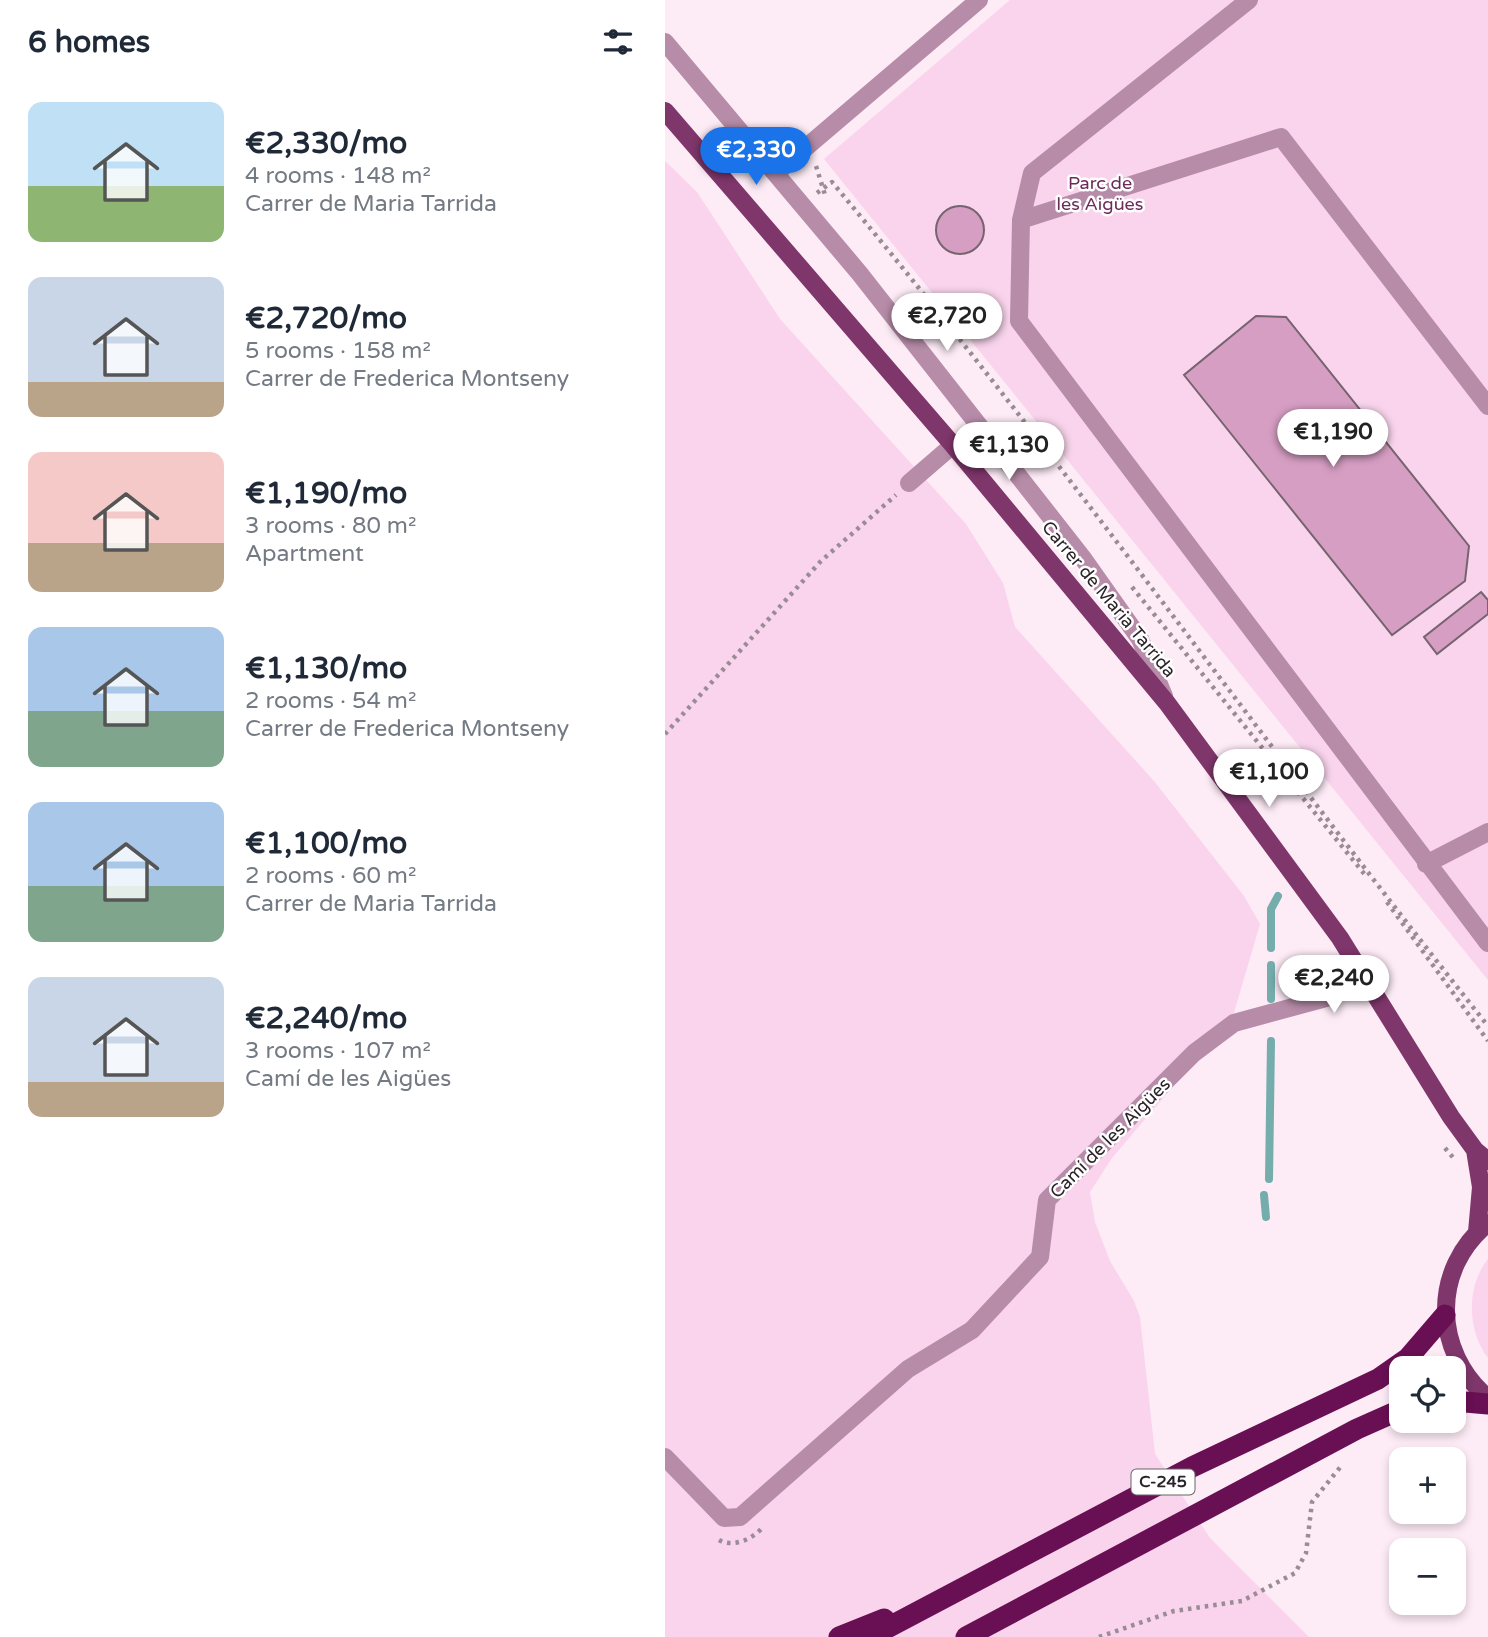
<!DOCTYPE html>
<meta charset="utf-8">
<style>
body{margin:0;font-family:"Varela Round",sans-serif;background:#f6f6f7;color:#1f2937;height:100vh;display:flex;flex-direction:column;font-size:26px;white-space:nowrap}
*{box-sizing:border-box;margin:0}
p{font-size:23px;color:#747a83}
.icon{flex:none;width:38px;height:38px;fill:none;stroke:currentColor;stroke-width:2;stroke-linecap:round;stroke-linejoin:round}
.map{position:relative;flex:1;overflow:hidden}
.side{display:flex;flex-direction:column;background:#fff;width:665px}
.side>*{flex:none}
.fabs{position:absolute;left:724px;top:1356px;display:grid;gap:14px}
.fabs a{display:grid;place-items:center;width:77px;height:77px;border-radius:14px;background:#fff;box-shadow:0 4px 10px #0003;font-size:35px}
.price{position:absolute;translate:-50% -60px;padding:0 16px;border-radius:24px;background:#fff;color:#222;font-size:23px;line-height:46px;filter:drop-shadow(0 2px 4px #0008)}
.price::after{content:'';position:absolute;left:50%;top:42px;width:21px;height:16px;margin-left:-10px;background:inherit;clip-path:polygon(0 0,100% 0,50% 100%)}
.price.active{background:#1a73e8;color:#fff}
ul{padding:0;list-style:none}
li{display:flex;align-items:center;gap:21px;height:175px;padding:0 28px}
li span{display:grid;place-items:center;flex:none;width:196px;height:140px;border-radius:14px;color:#555}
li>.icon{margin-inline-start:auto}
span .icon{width:84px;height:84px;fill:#fffc;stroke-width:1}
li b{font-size:30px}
h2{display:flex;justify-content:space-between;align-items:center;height:84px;padding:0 28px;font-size:30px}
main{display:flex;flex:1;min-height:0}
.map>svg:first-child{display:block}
</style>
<main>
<section class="side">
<h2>6 homes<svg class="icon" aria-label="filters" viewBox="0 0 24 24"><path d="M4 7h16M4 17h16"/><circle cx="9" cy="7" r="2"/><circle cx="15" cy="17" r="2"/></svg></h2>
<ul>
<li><span style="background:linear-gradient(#bfe0f5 60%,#8fb573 0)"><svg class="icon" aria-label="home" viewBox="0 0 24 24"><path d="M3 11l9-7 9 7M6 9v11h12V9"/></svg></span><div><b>€2,330/mo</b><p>4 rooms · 148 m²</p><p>Carrer de Maria Tarrida</p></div></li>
<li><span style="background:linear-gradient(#c9d6e8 75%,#b9a48a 0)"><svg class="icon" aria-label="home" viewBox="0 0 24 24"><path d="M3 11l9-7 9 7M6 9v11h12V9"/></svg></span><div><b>€2,720/mo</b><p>5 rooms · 158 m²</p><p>Carrer de Frederica Montseny</p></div></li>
<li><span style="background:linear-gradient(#f6c9c9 65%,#b9a48a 0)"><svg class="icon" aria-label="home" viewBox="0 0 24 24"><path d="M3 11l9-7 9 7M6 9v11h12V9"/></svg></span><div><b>€1,190/mo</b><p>3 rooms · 80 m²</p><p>Apartment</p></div></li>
<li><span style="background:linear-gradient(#a9c7e8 60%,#7fa58c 0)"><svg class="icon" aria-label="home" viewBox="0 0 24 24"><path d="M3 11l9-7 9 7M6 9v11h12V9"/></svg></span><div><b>€1,130/mo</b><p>2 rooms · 54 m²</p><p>Carrer de Frederica Montseny</p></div></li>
<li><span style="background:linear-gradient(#a9c7e8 60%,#7fa58c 0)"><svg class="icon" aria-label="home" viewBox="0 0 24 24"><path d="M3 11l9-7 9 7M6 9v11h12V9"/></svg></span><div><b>€1,100/mo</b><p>2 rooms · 60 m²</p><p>Carrer de Maria Tarrida</p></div></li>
<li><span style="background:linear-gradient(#c9d6e8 75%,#b9a48a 0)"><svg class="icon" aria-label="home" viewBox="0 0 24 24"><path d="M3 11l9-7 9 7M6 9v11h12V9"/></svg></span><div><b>€2,240/mo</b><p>3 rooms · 107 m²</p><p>Camí de les Aigües</p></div></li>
</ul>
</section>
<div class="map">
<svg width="823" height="1637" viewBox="0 0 823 1637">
<rect width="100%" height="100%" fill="#fdebf6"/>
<path fill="#f9d4ec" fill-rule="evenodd" d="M345,0H823V980L159,159ZM591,316L621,317L804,546L800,581L726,635L519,375Z
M0,161L32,192L115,319L301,524L338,583L350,627L489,781L579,896L595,924L568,1016L447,1158L425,1192L430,1222L445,1261L469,1301L475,1317L490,1454L545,1538L644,1637H0Z
M823,1259V1358C802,1330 801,1287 823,1259Z"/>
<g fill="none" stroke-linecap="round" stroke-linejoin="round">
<path stroke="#74adac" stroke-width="8" d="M606,948V909L613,896
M606,965V999
M604,1179L606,1041
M599,1195L601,1217"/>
</g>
<path fill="#d69ec3" stroke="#75636f" stroke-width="2" d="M271 230a24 24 0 1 1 48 0a24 24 0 1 1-48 0Z
M591,316L621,317L804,546L800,581L727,635L519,375Z
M816,592L823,600V614L772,654L759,637Z"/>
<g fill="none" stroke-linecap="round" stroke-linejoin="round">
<path stroke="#998c94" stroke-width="4.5" stroke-dasharray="3.5 5" stroke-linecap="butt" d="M151,166L161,198
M152,193L167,182C395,455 601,747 823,1026
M467,587L701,876
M0,734L156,561L231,495
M722,902L823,1041
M780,1148L791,1161
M54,1540C68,1548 88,1539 98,1527
M434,1637L509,1611L577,1601L630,1573L641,1553L647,1502L677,1465"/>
<path stroke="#b68ca8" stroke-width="18" d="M0,42L195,274L417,557L475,639L499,696
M111,173L314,0
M356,220L367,173L584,0
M823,406L616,137L356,220L354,321L823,943
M244,483L288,445
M761,864L823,832
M0,1457L59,1518L75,1517L243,1369L307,1330L375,1257L382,1200L529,1053L569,1023L661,998L700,978"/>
<path stroke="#7f366b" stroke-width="18" d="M0,111L288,445L502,703L675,938L786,1117L810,1150L823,1161
M810,1150L816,1187L812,1232
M823,1223C766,1269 768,1352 823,1398"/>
<path stroke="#690f54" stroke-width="21" d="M789,1401L823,1404
M174,1637L219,1619
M205,1637L527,1467L713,1379L743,1358L780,1315
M301,1637L692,1429L737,1409"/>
</g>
<g text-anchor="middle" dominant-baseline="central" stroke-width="5" stroke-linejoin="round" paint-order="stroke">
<rect fill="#fefefe" stroke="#6a6568" stroke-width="2" x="466.5" y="1469.5" width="63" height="25" rx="5"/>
<g font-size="16" font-weight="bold" fill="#2a2328">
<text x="498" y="1482">C-245</text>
</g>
<g font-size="18" fill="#6c2a5a" stroke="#fefefe">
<text x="435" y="183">Parc de<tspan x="435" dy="21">les Aigües</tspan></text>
</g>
<g font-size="18" fill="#2a2328" stroke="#fefefe">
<text transform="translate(444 599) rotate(50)">Carrer de Maria Tarrida</text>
<text transform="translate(445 1138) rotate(-45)">Camí de les Aigües</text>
</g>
</g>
</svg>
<div class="fabs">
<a><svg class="icon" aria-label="locate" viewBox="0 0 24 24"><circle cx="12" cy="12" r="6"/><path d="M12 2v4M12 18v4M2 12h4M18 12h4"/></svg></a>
<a>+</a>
<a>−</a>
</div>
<b class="price active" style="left:91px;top:187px">€2,330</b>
<b class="price" style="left:282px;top:353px">€2,720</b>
<b class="price" style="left:668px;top:469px">€1,190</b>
<b class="price" style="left:344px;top:482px">€1,130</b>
<b class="price" style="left:604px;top:809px">€1,100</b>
<b class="price" style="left:669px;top:1015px">€2,240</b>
</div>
</main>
